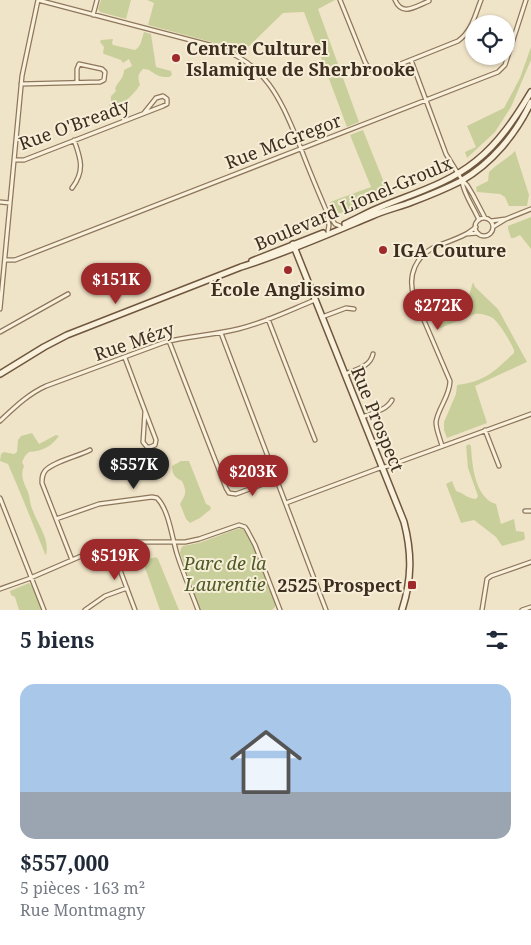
<!DOCTYPE html>
<html lang="fr">
<meta charset="utf-8">
<style>
body{margin:0;font-family:"Noto Serif",serif;background:#f2f2f3;color:#1f2937;height:100vh;display:flex;flex-direction:column;font-size:19px;white-space:nowrap}
*{box-sizing:border-box;margin:0}
p{font-size:16px;color:#747a83}
.icon{flex:none;width:28px;height:28px;fill:none;stroke:currentColor;stroke-width:2;stroke-linecap:round;stroke-linejoin:round}
.map{position:relative;height:610px;overflow:hidden}
.panel{display:flex;flex-direction:column;background:#fff;flex:1}
.panel>*{flex:none}
.tools{position:absolute;left:465px;top:15px;display:grid;gap:10px}
.tools a{display:grid;place-items:center;width:50px;height:50px;border-radius:50%;background:#fff;box-shadow:0 1px 4px #0004;font-size:25px}
.price{position:absolute;translate:-50% -42px;padding:0 11px;border-radius:18px;background:#9e2a2b;color:#fff;font-size:16px;line-height:32px;filter:drop-shadow(0 1px 2px #0008)}
.price::after{content:'';position:absolute;left:50%;top:30px;width:15px;height:11px;margin-left:-8px;background:inherit;clip-path:polygon(0 0,100% 0,50% 100%)}
.price.selected{background:#222;color:#fff}
ul{padding:0;list-style:none}
li{display:grid;align-content:center;gap:10px;height:265px;padding:0 20px}
li+li{border-top:1px solid #e0e1e3}
li span{display:grid;place-items:center;height:155px;border-radius:15px;color:#555}
li>.icon{margin-inline-start:auto}
span .icon{width:90px;height:90px;fill:#fffc;stroke-width:1}
li b{font-size:21px}
h2{display:flex;justify-content:space-between;align-items:center;height:60px;padding:0 20px;font-size:21px}
.map>svg:first-child{display:block}
</style>
<div class="map">
<svg width="531" height="610" viewBox="0 0 531 610">
<rect width="100%" height="100%" fill="#f0e4c8"/>
<path fill="#c9cf9b" d="M101,0H131L126,19L100,12L98,9Z
M147,0H335L318,9L359,122L347,127L304,12L283,13L240,55L215,43L148,25L154,3Z
M144,32L151,34L156,67L171,71L172,75L169,77C166,77 160,77 157,75C151,72 150,69 143,69C137,75 138,78 140,85C132,97 123,104 111,109L109,105L111,102V96L116,91L115,89C117,82 124,79 124,70L132,66L129,59L123,63L121,60L104,54L103,53L104,47L100,42L101,40L113,39L112,43L113,45L135,50C141,47 142,38 144,32Z
M531,47V60L511,107L495,132L467,158L465,152L476,147L467,126L504,108L520,78Z
M363,130L389,195L335,215L330,202L371,187L350,135Z
M515,151L529,195L527,206H509L505,197L500,194L477,192L476,187L488,181L489,172C497,164 507,159 515,151Z
M531,217V249L520,235L514,238H511L508,229V226Z
M473,282L475,287L498,309L527,362L475,386L487,423L447,438L444,430V422L456,394L457,385C486,381 493,372 514,353V350C511,343 498,320 491,317C486,315 480,313 475,314L438,329V322C443,319 449,317 454,314C467,307 469,296 473,282Z
M32,433L39,444L56,435L59,436C51,447 42,451 29,452L25,456L22,462L24,466C20,476 24,483 28,492C30,498 30,505 33,511C38,525 50,539 46,555L45,554C33,524 21,494 8,464L0,461L1,454L4,452L14,454L17,452L18,440L21,436Z
M469,444L471,446C472,463 474,488 488,500C489,501 495,504 496,504L501,524L514,519L516,531L524,532L525,538L524,540L502,546L496,537L474,520L461,523L446,484L452,481L456,491C465,493 465,498 476,499L478,496L468,468L466,446Z
M181,461H189L206,504L210,506L211,509L200,518L190,523L186,519L180,504C186,494 187,492 182,481C175,478 172,474 172,466Z
M241,528C255,538 269,585 275,602V607L272,610H200L180,553L181,548L183,546L199,543L237,529Z
M156,557L158,559L179,610H160L143,562L146,560Z
M29,583L33,587L42,610H19L15,597L11,595L10,591Z"/>
<g fill="none" stroke-linecap="round" stroke-linejoin="round">
<g stroke="#8d765c" stroke-width="5.5">
<path id="street" d="M38,0L217,47C268,65 281,101 300,146C308,168 317,189 326,210L335,224L340,226
M340,0L365,62C369,70 374,72 383,71L458,41C472,31 475,15 481,0
M395,0C402,17 416,6 429,1
M93,15L97,0
M411,60L446,154L462,180L467,185L473,195L485,218
M21,84L100,82L104,80L105,72L102,69L79,64L77,69V82
M14,160H24L163,106L167,104V99L163,96L156,98L144,113
M462,181C463,193 474,208 479,220
M72,188C85,171 81,159 74,140
M0,202L10,203
M326,211L329,225L328,231
M475 227a9 9 0 1 1 18 0a9 9 0 1 1-18 0Z
M491,221L506,219
M493,227L506,219L531,209
M466,234L478,233
M5,260H15L498,72L505,65L526,0
M0,309L22,76L38,0
M322,317L346,308L354,309
M268,319L315,440
M0,332L68,294
M221,333L326,610
M169,341L226,488L229,493L236,494L277,479
M125,358L145,411
M345,374C357,369 370,367 373,354
M145,411L156,440L155,445L150,447H147L143,442Z
M362,417C373,413 387,410 392,400
M0,421C14,408 28,394 46,386L165,342C189,336 214,335 238,329C264,323 290,310 315,300
M485,430L499,466
M442,446C440,438 436,430 436,422C438,408 450,396 450,381L414,297C407,275 416,255 437,246C447,242 457,239 466,234C470,232 473,229 476,227
M0,498L44,610
M286,503L377,469L388,466L531,414
M525,511H531
M56,519L99,504L152,497L157,498C169,510 172,538 177,554C183,573 191,591 198,610
M111,546L135,610
M72,560L42,483C42,478 42,475 45,471C52,462 79,456 90,450
M0,589L28,579L86,554L111,546L130,542H185L199,539L239,525L245,527L247,530L255,545L280,610
M85,610L105,596L127,588
M482,610L487,579L491,576L531,562
M522,610L531,607"/>
</g>
<g stroke="#6f573f" stroke-width="8">
<path id="secondary" d="M345,224C358,218 370,211 383,206C415,193 449,183 476,161C499,143 516,117 531,92
M293,244L404,522C412,553 412,579 402,610
M252,261L323,233
M0,374L44,347L67,335L241,267C286,253 329,234 372,216C385,210 399,207 412,202C428,196 445,189 461,181C492,163 516,134 531,102"/>
</g>
<use href="#street" stroke="#faf1dc" stroke-width="3"/>
<use href="#secondary" stroke="#faf1dc" stroke-width="5"/>
</g>
<g fill="#9e2a2b" stroke="#f7eed8" stroke-width="2">
<circle cx="176" cy="58" r="5"/>
<circle cx="383" cy="250" r="5"/>
<circle cx="288" cy="270" r="5"/>
<rect x="407" y="580" width="10" height="10" rx="2.5"/>
</g>
<g text-anchor="middle" dominant-baseline="central" stroke-width="4" stroke-linejoin="round" paint-order="stroke">
<g font-size="18" font-weight="bold" fill="#3d2e20" stroke="#f7eed8" text-anchor="start">
<text x="186" y="48">Centre Culturel<tspan x="186" dy="21">Islamique de Sherbrooke</tspan></text>
<text x="393" y="250">IGA Couture</text>
<text x="288" y="289" text-anchor="middle">École Anglissimo</text>
<text x="402" y="585" text-anchor="end">2525 Prospect</text>
</g>
<g font-size="18" fill="#3d2e20" stroke="#f7eed8">
<text transform="translate(74 124) rotate(-20)">Rue O'Bready</text>
<text transform="translate(283 141) rotate(-21)">Rue McGregor</text>
<text transform="translate(353 203) rotate(-23)">Boulevard Lionel-Groulx</text>
<text transform="translate(134 341) rotate(-19)">Rue Mézy</text>
<text transform="translate(378 419) rotate(68)">Rue Prospect</text>
</g>
<g font-size="18" font-style="italic" fill="#4d5a26" stroke="#f7eed8">
<text x="225" y="563">Parc de la<tspan x="225" dy="21">Laurentie</tspan></text>
</g>
</g>
</svg>
<div class="tools">
<a><svg class="icon" aria-label="locate" viewBox="0 0 24 24"><circle cx="12" cy="12" r="6"/><path d="M12 2v4M12 18v4M2 12h4M18 12h4"/></svg></a>
</div>
<b class="price" style="left:116px;top:305px">$151K</b>
<b class="price" style="left:438px;top:331px">$272K</b>
<b class="price selected" style="left:134px;top:490px">$557K</b>
<b class="price" style="left:253px;top:497px">$203K</b>
<b class="price" style="left:115px;top:581px">$519K</b>
</div>
<section class="panel">
<h2>5 biens<svg class="icon" aria-label="filters" viewBox="0 0 24 24"><path d="M4 7h16M4 17h16"/><circle cx="9" cy="7" r="2"/><circle cx="15" cy="17" r="2"/></svg></h2>
<ul>
<li><span style="background:linear-gradient(#a9c7e8 70%,#9aa5b1 0)"><svg class="icon" aria-label="home" viewBox="0 0 24 24"><path d="M3 11l9-7 9 7M6 9v11h12V9"/></svg></span><div><b>$557,000</b><p>5 pièces · 163 m²</p><p>Rue Montmagny</p></div></li>
</ul>
</section>
